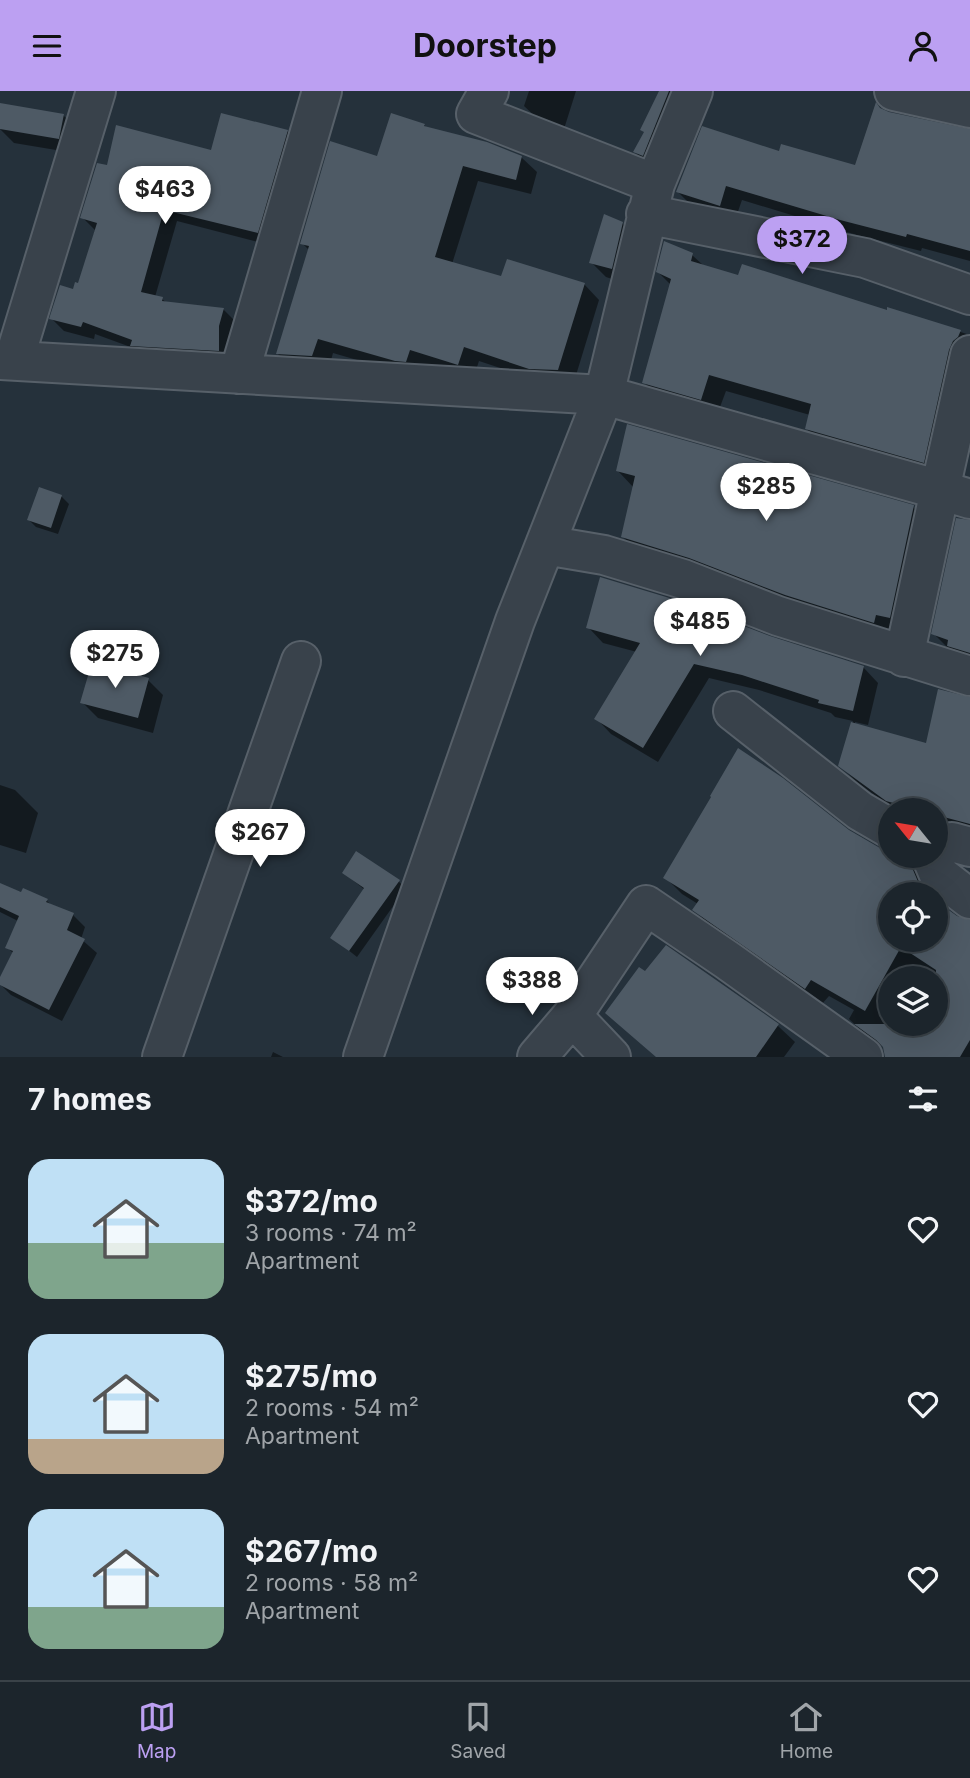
<!DOCTYPE html>
<meta charset="utf-8">
<style>
body{margin:0;font-family:Inter,sans-serif;background:#252d34;color:#f1f3f6;height:100vh;display:flex;flex-direction:column;font-size:26px;white-space:nowrap}
*{box-sizing:border-box;margin:0}
p{font-size:23px;color:#a0a5a9}
.icon{flex:none;width:38px;height:38px;fill:none;stroke:currentColor;stroke-width:2;stroke-linecap:round;stroke-linejoin:round}
.map{position:relative;height:966px;overflow:hidden}
.details{display:flex;flex-direction:column;background:#1c252c;flex:1}
.details>*{flex:none}
.needle{width:46px;rotate:300deg}
.tools{position:absolute;left:878px;top:707px;display:grid;gap:14px}
.tools a{display:grid;place-items:center;width:70px;height:70px;border-radius:50%;background:#1c252c;box-shadow:0 7px 28px #0002,0 0 0 2px #3a4248;font-size:35px}
.price{position:absolute;translate:-50% -60px;padding:0 16px;border-radius:24px;background:#fff;color:#222;font-size:23px;line-height:46px;filter:drop-shadow(0 2px 4px #0008)}
.price::after{content:'';position:absolute;left:50%;top:42px;width:21px;height:16px;margin-left:-10px;background:inherit;clip-path:polygon(0 0,100% 0,50% 100%)}
.price.active{background:#bca0f2;color:#111}
ul{padding:0;list-style:none}
li{display:flex;align-items:center;gap:21px;height:175px;padding:0 28px}
li span{display:grid;place-items:center;flex:none;width:196px;height:140px;border-radius:21px;color:#555}
li>.icon{margin-inline-start:auto}
span .icon{width:84px;height:84px;fill:#fffc;stroke-width:1}
li b{font-size:30px}
h2{display:flex;justify-content:space-between;align-items:center;height:84px;padding:0 28px;font-size:30px}
header{display:flex;justify-content:space-between;align-items:center;height:91px;padding:0 28px;background:#bca0f2;color:#111;font-size:32px;font-weight:700}
.tab-bar{display:flex;justify-content:space-around;align-items:center;height:98px;border-top:2px solid #3a4248;background:#1c252c;font-size:19px;color:#a0a5a9}
.tab-bar a{display:grid;justify-items:center;gap:4px}
.tab-bar .active{color:#bca0f2}
.map>svg:first-child{display:block}
</style>
<header><svg class="icon" aria-label="menu" viewBox="0 0 24 24"><path d="M4 6h16M4 12h16M4 18h16"/></svg>Doorstep<svg class="icon" aria-label="person" viewBox="0 0 24 24"><circle cx="12" cy="8" r="4"/><path d="M4 21q1-7 8-7t8 7"/></svg></header>
<div class="map">
<svg width="970" height="966" viewBox="0 0 970 966">
<rect width="100%" height="100%" fill="#25313b"/>
<path fill="#0007" fill-rule="evenodd" d="M529,0H576L564,38L540,30L524,15Z
M662,0H679L650,71L642,68L635,61L645,42Z
M882,20L970,40V170L922,157L921,160L857,144L742,109L735,129L693,116L678,101L780,62L856,76Z
M63,24L78,39L74,62L14,52L0,38V31Z
M424,34L427,38L521,66L537,81L531,103L478,90L452,173L502,187L584,193L599,209L573,294L546,292L479,270L473,288L425,274L421,285H412L333,262L328,280L293,278L278,263L309,159L302,152L379,67Z
M287,40L300,53L270,154L177,130L155,206L162,208L168,213L223,218L236,231L231,272L145,267L136,258L95,243L94,248L64,240L51,227L80,194L95,139L82,126L108,77L213,61Z
M622,132L638,148L627,193L606,186L591,171Z
M692,164L704,175L740,186L888,221V218L970,244V266L940,387L823,354L807,338L810,324L726,300L717,324L660,308L644,291L671,194L658,181Z
M618,380L913,416L930,433L890,547L639,462L623,446L634,397Z
M40,398L62,406L69,413L58,443L36,436L29,429Z
M970,430V572L950,559L933,542Z
M588,536L770,547L863,576L878,592L868,634L855,631V634L927,655L970,608V745L936,735V719H895L857,691L840,675L853,630L835,626L831,622L759,599L709,587L658,671L611,643L596,627L637,561L603,552Z
M148,589L163,604L153,642L98,627L82,611Z
M0,694L15,699L38,722L26,762L0,754Z
M848,740L891,765H895L910,775L927,793L933,803H891V849H936V810L956,827L970,831V966H886L885,957L866,944L849,928L854,919L829,905L822,913L711,835L694,819L698,813L682,803L665,786ZM891,887H936V933H891Z
M344,782L398,790L406,797L357,866L333,847L365,799Z
M0,794L47,810L52,815L73,824L85,836L81,848L97,862L62,930L11,904L0,893L14,863L7,856L18,830L0,821Z
M666,856L778,935L795,951L784,966H662L646,883Z
M273,961L283,966H271Z"/>
<path fill="#4e5a65" d="M659,0H669L643,65L633,61L644,41L640,39Z
M876,11L880,17L889,21L970,38V160L907,143L906,146L840,129L726,95L720,115L676,101L702,35L779,60L781,53L855,74Z
M0,12L64,23L59,48L0,38Z
M221,22L288,39L258,142L164,119L141,201L163,206L162,210L224,217L219,235V260L130,255L132,249L83,231L81,236L49,228L60,194L73,198L75,191L78,192L97,132L80,127L97,72L107,74L116,34L211,59Z
M391,22L425,33L424,35L487,51L522,65L516,89L463,75L435,166L501,185L507,168L585,192L558,279L529,278L464,256L458,274L410,259L406,271L395,270L318,248L312,265L276,263L309,155L300,153L330,50L377,65Z
M604,123L623,131L612,178L589,172Z
M664,150L693,162L691,170L738,184L742,173L887,219V216L961,239L958,246L953,250L949,259L924,372L805,338L811,313L709,284L701,309L642,292L671,188L656,181Z
M627,333L914,414L890,527L876,524L874,532L785,504L689,467L621,446L635,385L616,380Z
M39,396L62,404L51,437L27,429Z
M956,427L970,429V562L947,555L948,549L931,543Z
M600,486L676,509L770,545L864,575L853,620L818,612L819,609L742,584L694,573L643,657L594,628L640,552L586,537Z
M92,571L149,587L138,627L80,612Z
M938,598L970,606V733L936,724V719H919L886,710L838,675L851,631L926,652Z
M738,657L783,687L849,739L880,757L891,760V765H897L911,774L919,793L928,803H891V849H936V810L957,825L970,829V949L960,966H885L883,956L876,949L854,933H936V879L901,856L865,920L811,889L805,898L692,819L699,809L663,787L711,706L710,705Z
M356,760L400,789L349,860L330,847L364,797L342,782Z
M0,792L21,801L23,797L48,808L46,811L74,822L67,839L85,848L49,919L0,894V886L13,860L5,857L19,825L0,816Z
M666,854L779,933L756,966H656L605,922L639,876L645,880Z"/>
<g fill="none" stroke-linecap="round" stroke-linejoin="round">
<g stroke="#576069" stroke-width="42">
<path id="minor" d="M489,0L476,23L655,93
M693,0L655,93L604,304L940,399L970,264
M894,0L970,17
M646,123L865,167L970,204
M0,269L604,304L545,454
M14,269L96,0
M239,283L322,0
M904,566L940,399L970,408
M733,620L860,720L891,738
M936,757L952,751L970,756
M931,765L939,784L970,808
M162,966L301,570
M363,966L515,530L545,454L604,464L683,488L778,525L970,585
M537,966L572,925
M611,966L572,925L646,814L727,869L863,966"/>
</g>
<use href="#minor" stroke="#39424b" stroke-width="38"/>
</g>
</svg>
<div class="tools">
<a><svg class="needle" viewBox="-14 -14 28 28"><path d="M0-13l5 13h-10z" fill="#e53935"/><path d="M0 13l5-13h-10z" fill="#a0a5a9"/></svg></a>
<a><svg class="icon" aria-label="locate" viewBox="0 0 24 24"><circle cx="12" cy="12" r="6"/><path d="M12 2v4M12 18v4M2 12h4M18 12h4"/></svg></a>
<a><svg class="icon" aria-label="layers" viewBox="0 0 24 24"><path d="M12 4l9 5-9 5-9-5zM3 14l9 5 9-5"/></svg></a>
</div>
<b class="price" style="left:165px;top:135px">$463</b>
<b class="price active" style="left:802px;top:185px">$372</b>
<b class="price" style="left:766px;top:432px">$285</b>
<b class="price" style="left:700px;top:567px">$485</b>
<b class="price" style="left:115px;top:599px">$275</b>
<b class="price" style="left:260px;top:778px">$267</b>
<b class="price" style="left:532px;top:926px">$388</b>
</div>
<section class="details">
<h2>7 homes<svg class="icon" aria-label="filters" viewBox="0 0 24 24"><path d="M4 7h16M4 17h16"/><circle cx="9" cy="7" r="2"/><circle cx="15" cy="17" r="2"/></svg></h2>
<ul>
<li><span style="background:linear-gradient(#bfe0f5 60%,#7fa58c 0)"><svg class="icon" aria-label="home" viewBox="0 0 24 24"><path d="M3 11l9-7 9 7M6 9v11h12V9"/></svg></span><div><b>$372/mo</b><p>3 rooms · 74 m²</p><p>Apartment</p></div><svg class="icon" aria-label="heart" viewBox="0 0 24 24"><path d="M12 20l-8-8c-3-5 5-10 8-4 3-6 11-1 8 4z"/></svg></li>
<li><span style="background:linear-gradient(#bfe0f5 75%,#b9a48a 0)"><svg class="icon" aria-label="home" viewBox="0 0 24 24"><path d="M3 11l9-7 9 7M6 9v11h12V9"/></svg></span><div><b>$275/mo</b><p>2 rooms · 54 m²</p><p>Apartment</p></div><svg class="icon" aria-label="heart" viewBox="0 0 24 24"><path d="M12 20l-8-8c-3-5 5-10 8-4 3-6 11-1 8 4z"/></svg></li>
<li><span style="background:linear-gradient(#bfe0f5 70%,#7fa58c 0)"><svg class="icon" aria-label="home" viewBox="0 0 24 24"><path d="M3 11l9-7 9 7M6 9v11h12V9"/></svg></span><div><b>$267/mo</b><p>2 rooms · 58 m²</p><p>Apartment</p></div><svg class="icon" aria-label="heart" viewBox="0 0 24 24"><path d="M12 20l-8-8c-3-5 5-10 8-4 3-6 11-1 8 4z"/></svg></li>
</ul>
</section>
<nav class="tab-bar">
<a class="active"><svg class="icon" aria-label="map" viewBox="0 0 24 24"><path d="M3 6l6-2 6 2 6-2v14l-6 2-6-2-6 2zM9 4v14M15 6v14"/></svg>Map</a>
<a><svg class="icon" aria-label="saved" viewBox="0 0 24 24"><path d="M7 4h10v16l-5-4-5 4z"/></svg>Saved</a>
<a><svg class="icon" aria-label="home" viewBox="0 0 24 24"><path d="M3 11l9-7 9 7M6 9v11h12V9"/></svg>Home</a>
</nav>
